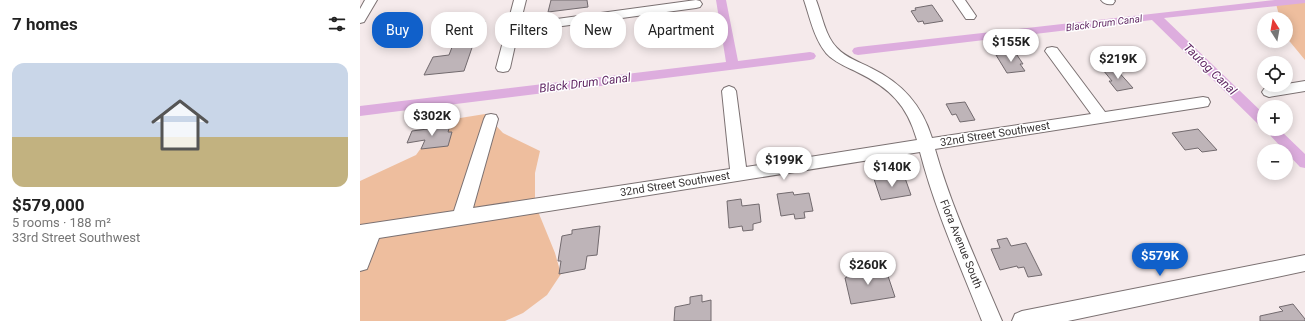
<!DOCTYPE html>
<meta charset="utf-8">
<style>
body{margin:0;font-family:Roboto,sans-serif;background:#f6f6f6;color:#222;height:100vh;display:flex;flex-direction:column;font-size:15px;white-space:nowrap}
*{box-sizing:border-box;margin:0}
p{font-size:13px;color:#767676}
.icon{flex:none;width:22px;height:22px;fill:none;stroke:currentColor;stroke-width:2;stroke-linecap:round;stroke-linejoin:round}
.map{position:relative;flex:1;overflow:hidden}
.side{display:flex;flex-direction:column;background:#fff;width:360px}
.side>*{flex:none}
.top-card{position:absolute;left:12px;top:12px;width:380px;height:36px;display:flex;gap:8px}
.needle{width:26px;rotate:349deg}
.tools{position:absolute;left:897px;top:12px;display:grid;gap:8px}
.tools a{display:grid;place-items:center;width:36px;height:36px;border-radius:50%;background:#fff;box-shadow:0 2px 10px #0003;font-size:20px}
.price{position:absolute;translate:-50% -34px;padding:0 9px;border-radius:14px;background:#fff;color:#222;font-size:13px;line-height:26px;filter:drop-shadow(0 1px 2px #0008)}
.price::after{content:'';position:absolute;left:50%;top:24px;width:12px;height:9px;margin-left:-6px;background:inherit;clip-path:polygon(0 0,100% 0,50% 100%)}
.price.on{background:#1060ca;color:#fff}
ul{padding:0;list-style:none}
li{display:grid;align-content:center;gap:8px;height:212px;padding:0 12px}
li span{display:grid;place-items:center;height:124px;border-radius:12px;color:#555}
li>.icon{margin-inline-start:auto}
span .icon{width:72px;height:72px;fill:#fffc;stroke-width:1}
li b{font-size:17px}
h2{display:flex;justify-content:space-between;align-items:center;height:48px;padding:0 12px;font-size:17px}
.tag{padding:0 14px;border-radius:16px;background:#fff;box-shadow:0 2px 10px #0003;font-size:14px;line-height:36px}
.tag.on{background:#1060ca;color:#fff}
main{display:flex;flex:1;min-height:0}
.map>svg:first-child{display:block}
</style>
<main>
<section class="side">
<h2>7 homes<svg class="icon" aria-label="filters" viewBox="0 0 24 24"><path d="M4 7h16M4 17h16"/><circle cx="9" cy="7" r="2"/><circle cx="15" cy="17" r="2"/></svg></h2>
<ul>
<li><span style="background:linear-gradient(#c9d6e8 60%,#c2b280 0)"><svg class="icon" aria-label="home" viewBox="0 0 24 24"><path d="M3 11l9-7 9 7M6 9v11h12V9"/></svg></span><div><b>$579,000</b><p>5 rooms · 188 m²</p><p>33rd Street Southwest</p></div></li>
</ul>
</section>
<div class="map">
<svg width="945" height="321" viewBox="0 0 945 321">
<rect width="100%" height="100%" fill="#f5eaeb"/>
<path fill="#eebe9e" d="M915,0H945V60L926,37V19H920Z
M125,114L143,133L180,151L175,173V204L195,253L201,274L187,295L163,313L145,321H0V181L56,155L69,137L94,119Z"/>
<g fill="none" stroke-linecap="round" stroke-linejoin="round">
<path fill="#ddadde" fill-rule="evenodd" d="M356,0H366L378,61L450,52L454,53L456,56L454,59L450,60L0,116V106L366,62Z
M915,0H945V3L804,18L904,114V127L899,125L792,20L498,55L494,54L492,51L494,48L498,47Z
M904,129H919L945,154V168L940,167Z"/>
</g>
<path fill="#beb4b8" stroke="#726a6e" d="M191,0H227L228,7L188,12Z
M572,5L583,21L564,24L563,21L558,22L551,11L556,10L555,8Z
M125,21L121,35L116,36L104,71L64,75L73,57L89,55L101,24Z
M655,52L663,64H660L665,71L647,73L636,55Z
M756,69L773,88L757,91L749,81H752L743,70Z
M605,102L615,120L600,122L596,114L592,115L586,104Z
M90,126L88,132H92L88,146L61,149L65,140L47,143L52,131Z
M838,129L857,150L842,152L838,148L825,150L812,133Z
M529,177L530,180L545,178L551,195L521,200L514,179Z
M433,192L434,195L449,193L453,211L444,212L445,218L435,219L434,214L421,216L417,194Z
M381,199L382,206L399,204L401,222L393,224V230L383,231L382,226L369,228L367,201Z
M240,226L237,255L227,256L225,269L199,274L201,261H198L202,236L212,234V230Z
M647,238L651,246L666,243L682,275L668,277L664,267L658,268L657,266L640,270L631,249L640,248L637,240Z
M508,267L510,273L526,270L535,297L491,304L485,278L487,277L486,271Z
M342,295V302L351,300V321H314L315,307L330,304V297Z
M933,304L945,319V321H900V316L923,311L919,307Z"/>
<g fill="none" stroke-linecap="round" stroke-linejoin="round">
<g stroke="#7b7172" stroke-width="2">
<path id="street" d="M5,0H17L4,22L0,23V9Z
M154,0H166L160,24L336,0L340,1L342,4L340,7L336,8L158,32L150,68L148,71L143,72L138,71L136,68Z
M444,0H456C462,15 465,36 477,48C486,58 500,62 511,68C542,83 562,105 572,138L731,114L685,51L687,48L692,47L697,48L745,112L843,97L848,98L850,102L848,106L843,107L575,149C592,209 618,264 642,321H622C600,265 575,210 560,152L19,238L7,269L0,271V225L94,211L124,119L126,115L131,114L136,115L138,119L113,208L370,169L362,91L364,88L369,86L374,88L376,91L386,167L557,140C547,105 530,88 497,72C487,67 474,62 466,53C454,38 450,18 444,0Z
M593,0H605L616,16L614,19H606Z
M741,0H754L755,1L753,4C748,5 744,4 741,0Z
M945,81V91L909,97L904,95L902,92L904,89L909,87Z
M945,255V271L708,321H652L655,314L662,311Z"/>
</g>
<use href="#street" fill="#fff" fill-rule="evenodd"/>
</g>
<g text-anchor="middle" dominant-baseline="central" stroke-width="3" stroke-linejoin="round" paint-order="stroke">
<g font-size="10" font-style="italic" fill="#602763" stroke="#fff">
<text transform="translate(744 23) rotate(-7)">Black Drum Canal</text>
</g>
<g font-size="11" fill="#363232" stroke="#fff">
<text transform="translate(635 134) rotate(-9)">32nd Street Southwest</text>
<text transform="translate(315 184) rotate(-9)">32nd Street Southwest</text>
<text transform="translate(601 244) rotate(68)">Flora Avenue South</text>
</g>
<g font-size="12" font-style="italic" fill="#602763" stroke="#fff">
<text transform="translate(850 69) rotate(44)">Tautog Canal</text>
<text transform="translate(225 83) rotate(-7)">Black Drum Canal</text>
</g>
</g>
</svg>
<div class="tools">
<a><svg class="needle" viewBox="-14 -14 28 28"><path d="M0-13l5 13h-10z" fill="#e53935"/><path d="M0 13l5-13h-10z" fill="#767676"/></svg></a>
<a><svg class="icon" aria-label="locate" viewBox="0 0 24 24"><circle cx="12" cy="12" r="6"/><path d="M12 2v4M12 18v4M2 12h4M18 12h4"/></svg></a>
<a>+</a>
<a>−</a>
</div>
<b class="price" style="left:651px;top:63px">$155K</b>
<b class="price" style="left:758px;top:80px">$219K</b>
<b class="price" style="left:72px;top:137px">$302K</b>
<b class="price" style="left:424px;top:181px">$199K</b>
<b class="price" style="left:532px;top:188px">$140K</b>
<b class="price on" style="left:800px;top:277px">$579K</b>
<b class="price" style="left:508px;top:286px">$260K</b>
<div class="top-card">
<a class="tag on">Buy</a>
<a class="tag">Rent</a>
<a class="tag">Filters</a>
<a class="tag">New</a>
<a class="tag">Apartment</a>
</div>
</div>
</main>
